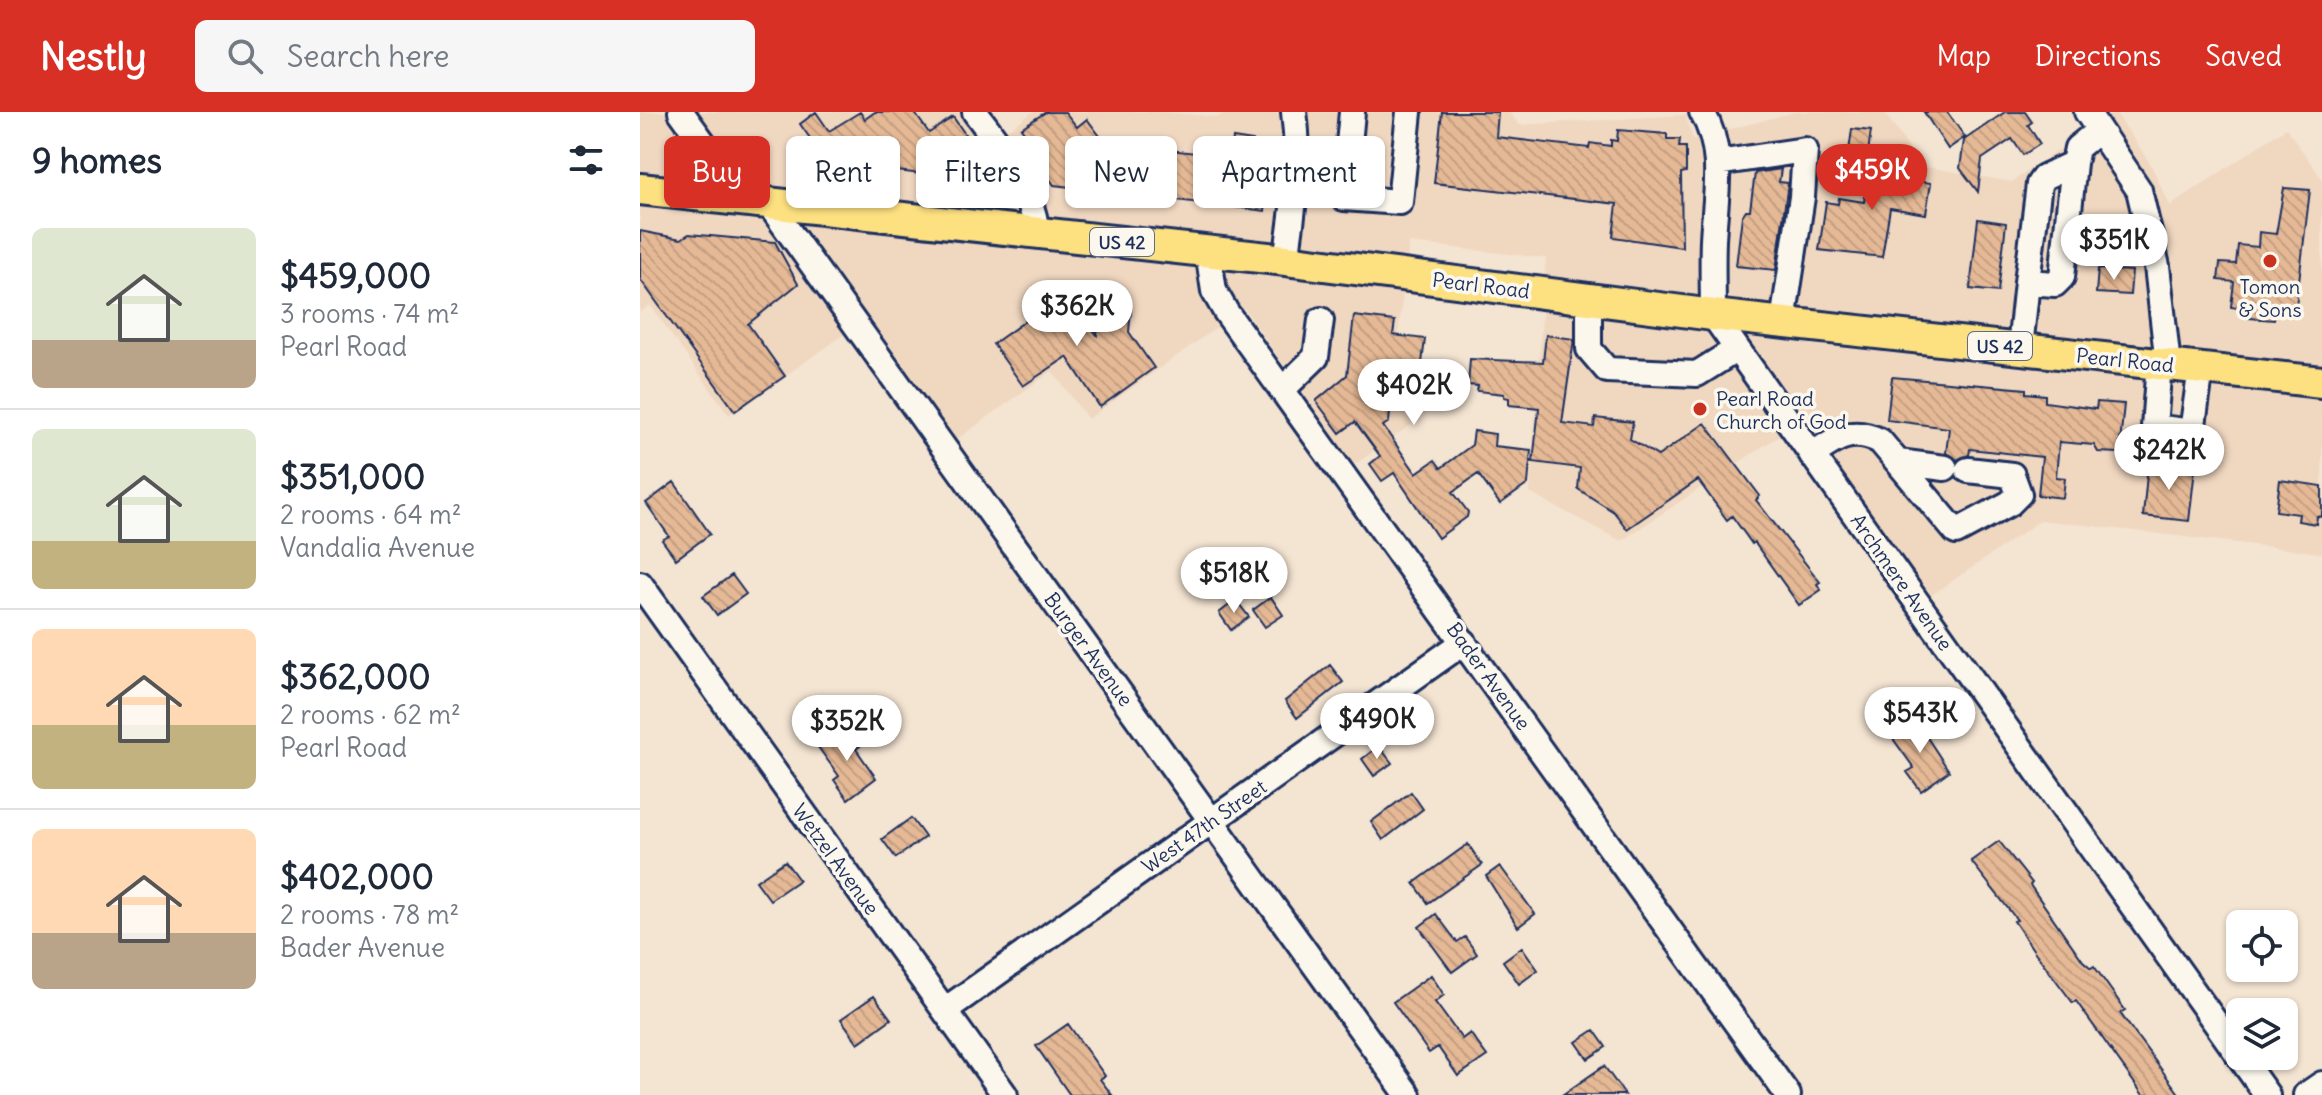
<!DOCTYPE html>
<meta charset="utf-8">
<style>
body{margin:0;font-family:Delius,sans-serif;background:#f6f6f7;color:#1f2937;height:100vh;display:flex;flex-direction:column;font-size:30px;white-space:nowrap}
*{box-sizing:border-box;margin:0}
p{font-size:26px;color:#747a83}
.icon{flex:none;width:44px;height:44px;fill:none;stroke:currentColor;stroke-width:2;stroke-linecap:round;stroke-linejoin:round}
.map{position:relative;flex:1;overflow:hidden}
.panel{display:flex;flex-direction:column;background:#fff;width:640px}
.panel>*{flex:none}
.hud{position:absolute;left:24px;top:24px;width:760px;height:72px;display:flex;gap:16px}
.fabs{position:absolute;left:1586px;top:798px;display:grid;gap:16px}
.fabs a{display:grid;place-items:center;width:72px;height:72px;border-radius:12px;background:#fff;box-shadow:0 2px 6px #0004;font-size:40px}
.price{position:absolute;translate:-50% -68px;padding:0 18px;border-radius:28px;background:#fff;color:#222;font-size:26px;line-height:52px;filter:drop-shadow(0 2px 4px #0008)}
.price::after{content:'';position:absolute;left:50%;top:48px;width:24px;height:18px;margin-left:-12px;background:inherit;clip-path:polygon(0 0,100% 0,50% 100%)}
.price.active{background:#d93025;color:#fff}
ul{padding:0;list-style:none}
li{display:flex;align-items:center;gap:24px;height:200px;padding:0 32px}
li+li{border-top:2px solid #e0e1e3}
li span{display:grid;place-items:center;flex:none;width:224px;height:160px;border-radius:12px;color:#555}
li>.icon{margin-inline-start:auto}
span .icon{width:96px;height:96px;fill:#fffc;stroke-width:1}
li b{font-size:34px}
h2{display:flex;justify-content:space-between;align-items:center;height:96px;padding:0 32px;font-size:34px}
.pill{padding:0 28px;border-radius:12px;background:#fff;box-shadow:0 2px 6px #0004;font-size:28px;line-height:72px}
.pill.active{background:#d93025;color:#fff}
header{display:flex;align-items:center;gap:48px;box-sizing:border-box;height:112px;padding:0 40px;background:#d93025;color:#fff}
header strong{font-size:38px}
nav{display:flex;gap:44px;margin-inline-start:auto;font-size:28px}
.search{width:560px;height:72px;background:#f6f6f7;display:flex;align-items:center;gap:20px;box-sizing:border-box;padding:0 28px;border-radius:12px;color:#747a83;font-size:30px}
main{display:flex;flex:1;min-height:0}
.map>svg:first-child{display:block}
</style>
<header>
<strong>Nestly</strong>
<div class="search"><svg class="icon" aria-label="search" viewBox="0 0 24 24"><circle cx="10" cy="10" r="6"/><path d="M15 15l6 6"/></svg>Search here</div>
<nav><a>Map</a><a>Directions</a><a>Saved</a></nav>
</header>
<main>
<section class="panel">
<h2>9 homes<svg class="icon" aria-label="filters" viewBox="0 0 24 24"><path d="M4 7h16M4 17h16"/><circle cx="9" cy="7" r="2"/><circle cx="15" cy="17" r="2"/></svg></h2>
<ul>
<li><span style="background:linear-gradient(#dfe7d0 70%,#b9a48a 0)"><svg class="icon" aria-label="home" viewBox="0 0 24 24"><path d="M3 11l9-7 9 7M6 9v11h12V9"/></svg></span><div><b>$459,000</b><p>3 rooms · 74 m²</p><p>Pearl Road</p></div></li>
<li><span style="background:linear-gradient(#dfe7d0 70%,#c2b280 0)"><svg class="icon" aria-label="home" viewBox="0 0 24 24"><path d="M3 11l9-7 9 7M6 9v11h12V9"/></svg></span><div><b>$351,000</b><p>2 rooms · 64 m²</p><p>Vandalia Avenue</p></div></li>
<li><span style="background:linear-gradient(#ffd9b3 60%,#c2b280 0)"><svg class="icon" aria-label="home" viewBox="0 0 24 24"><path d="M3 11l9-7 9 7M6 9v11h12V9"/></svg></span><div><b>$362,000</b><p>2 rooms · 62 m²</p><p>Pearl Road</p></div></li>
<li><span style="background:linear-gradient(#ffd9b3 65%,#b9a48a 0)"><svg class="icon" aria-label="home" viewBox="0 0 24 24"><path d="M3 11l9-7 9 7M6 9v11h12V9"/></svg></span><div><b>$402,000</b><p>2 rooms · 78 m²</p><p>Bader Avenue</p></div></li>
</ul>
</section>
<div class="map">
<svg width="1682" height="983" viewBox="0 0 1682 983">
<defs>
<pattern id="building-back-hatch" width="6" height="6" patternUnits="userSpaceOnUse" patternTransform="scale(2)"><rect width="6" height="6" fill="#e5b995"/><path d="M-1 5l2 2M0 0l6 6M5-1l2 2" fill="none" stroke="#c49f83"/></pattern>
</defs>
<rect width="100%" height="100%" fill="#f4e4d2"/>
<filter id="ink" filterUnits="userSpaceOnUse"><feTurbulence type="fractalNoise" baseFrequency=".0125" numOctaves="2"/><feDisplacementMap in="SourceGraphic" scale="16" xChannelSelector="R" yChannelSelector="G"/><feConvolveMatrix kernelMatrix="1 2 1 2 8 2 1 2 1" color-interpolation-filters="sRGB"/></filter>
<g filter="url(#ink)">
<path fill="#f0d7c0" d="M0,0H351L365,20L393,0H523L578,5L586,0H869L879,13L1045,3L1053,27L1156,0H1244L1281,54L1372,70L1475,0L1510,51L1530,94L1646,16L1682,67V441L1401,408L1267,500L1140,323L981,429L890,381L906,146L769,131L751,283L772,312L714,353L604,196L448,307L412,259L316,328L229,205L89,303L10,193L0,200Z"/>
<path fill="url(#building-back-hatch)" stroke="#1b2f5e" stroke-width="2" d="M176,0L189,19L220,0L225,7L235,0H274L289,21L313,5L352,61L347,70L216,54L203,35L184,46L160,12Z
M406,0H425L437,15L447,7L481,52L503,35L591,45L593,26L613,29L612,40L631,42L625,99L414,73L379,23L384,20L381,16Z
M802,0H858L856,25L949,36L950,31L971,34V28L977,29L978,18L1027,22V27H1040L1039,35H1046V60L1041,61L1042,135L973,125L977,92L794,71Z
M1284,0H1307L1325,25L1308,37Z
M1365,0H1385L1392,10L1388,13L1400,32L1383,43L1372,27L1342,47L1338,80L1320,56L1324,28Z
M1212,17L1231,19L1228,41L1209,39Z
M1241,40L1261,41L1258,66L1291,71L1286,102L1250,96L1242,145L1179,138L1186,90L1198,92L1199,86L1224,90L1226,78L1237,80Z
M1141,57L1139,70L1148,71L1136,158L1096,154L1102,104L1106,98H1110L1115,61Z
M1644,76L1670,78L1655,202H1635L1634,208L1610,206L1611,198L1591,195L1594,170L1578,168L1580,151L1596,152L1598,133L1618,135L1619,120L1636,122Z
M1338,107L1366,111L1358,180L1330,177Z
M1456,109L1475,112L1472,128L1454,125Z
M0,119L41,127L49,122L135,130L158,172L108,212L145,264L95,299L0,167Z
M1458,157L1492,159L1490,183L1456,181Z
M426,180L457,223L461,197L491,198L489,220L514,256L460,295L427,245L383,274L353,232Z
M714,204L755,209L753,223L785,227L778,283L752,281L749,310L743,314L776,361L795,348L801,356L832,333L834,319L855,322L854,334L891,338L888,372L860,392L838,362L813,380L828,400L827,405L798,426L754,361L742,369L730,352L740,344L715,310L700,321L676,289L707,263Z
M906,223L934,227L922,311L954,315L955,306L993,310L990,327L1018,344L1065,311L1120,384L1116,388L1180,470L1177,472L1181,478L1159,493L1114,430L1112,432L1092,404L1087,408L1058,368L987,417L974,400L938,377L940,356L893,350L899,296L869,293V286L864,285V282L837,279L838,274L828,273L830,247L903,250Z
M1252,265L1386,277V281L1405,283V290L1456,297L1457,290L1484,292L1479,341L1458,340L1454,333L1419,330L1416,365L1425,366L1423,386L1398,383L1402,345L1330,337L1329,343L1317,348L1306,341L1309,316L1247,308Z
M1508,352L1555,357L1549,409L1503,404Z
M1640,368L1682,374V405L1677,404L1676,412L1658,409L1659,402L1636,399Z
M34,370L70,422L36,447L22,428L29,424L6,391Z
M92,463L106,482L77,503L63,484Z
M631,485L643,503L625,515L613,498Z
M596,488L609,505L591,518L579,501Z
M690,553L703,570L657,606L645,589Z
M1275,607L1309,659L1281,679L1267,660L1274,656L1251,624Z
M206,615L220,634L216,637L236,666L208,687L194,668L199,664L178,635Z
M739,634L752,651L734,664L722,647Z
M771,680L783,697L743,728L731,710Z
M271,706L285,725L256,746L242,727Z
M1359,729L1392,771L1390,773L1443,849L1451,856L1454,854L1485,898L1480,901L1540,983H1503L1436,889L1433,891L1394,839L1374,809L1377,808L1331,749Z
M828,732L842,753L788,791L774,771Z
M145,749L159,768L130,788L116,769Z
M860,754L895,802L878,815L846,764Z
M796,802L817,830L825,825L837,842L812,860L779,815Z
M882,835L898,858L879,872L863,849Z
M791,863L804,883L795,890L822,927L830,921L847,944L818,964L798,935L789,941L753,890Z
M234,884L251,907L218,931L201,907Z
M428,912L465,964L460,967L472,983H430L396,934Z
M954,918L966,935L948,947L936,930Z
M964,954L985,983H922Z"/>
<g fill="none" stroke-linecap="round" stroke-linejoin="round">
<g stroke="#1b2f5e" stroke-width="30">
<path id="minor" d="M41,0L106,90
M335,0C365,41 389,68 397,120
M712,0L704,86L760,90L769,0
M1062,0C1086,41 1075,83 1073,128C1072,153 1073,178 1073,203L1627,983
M1447,0L1499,78L1517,154L1528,253
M1077,51L1165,38L1162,85L1143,210
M129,92L768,983
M568,139L574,179L586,200L1148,983
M646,148C653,98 661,51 654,0
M1387,170L1399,72L1404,65L1434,51L1437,36L1459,18
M949,187V237L967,258L1057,262L1097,237
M1380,236L1387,170L1415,172L1422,165L1434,51
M1519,252L1514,315L1552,320L1561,256
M642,278L676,245L681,208
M1172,343C1196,326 1212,315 1240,329L1316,420L1370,391L1379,382L1372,363L1328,358
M1258,350L1305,356
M0,472L365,983
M305,898L824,530
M1666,983L1682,972"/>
</g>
<g stroke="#1b2f5e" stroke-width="36">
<path id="major" d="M0,77L646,148L1073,203L1682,270"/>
</g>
<use href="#minor" stroke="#fbf7ec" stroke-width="24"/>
<use href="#major" stroke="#fde080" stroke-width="30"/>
</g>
</g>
<g fill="#c8321e" stroke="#fbf7ec" stroke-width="3">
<circle cx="1630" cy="149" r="8"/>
<circle cx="1060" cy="297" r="8"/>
</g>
<g text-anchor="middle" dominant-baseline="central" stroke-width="7" stroke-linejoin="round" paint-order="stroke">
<g fill="#fbf7ec" stroke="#5e6b89" stroke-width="2">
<rect x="450" y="116" width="64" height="28" rx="6"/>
<rect x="1328" y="220" width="64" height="28" rx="6"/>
</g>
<g font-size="18" font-weight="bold" fill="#1b2f5e">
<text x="482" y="130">US 42</text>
<text x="1360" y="234">US 42</text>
</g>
<g font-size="20" fill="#1b2f5e" stroke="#fbf7ec">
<text transform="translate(841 173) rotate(7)">Pearl Road</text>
<text transform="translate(1485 248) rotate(6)">Pearl Road</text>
<text transform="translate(1262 470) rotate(55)">Archmere Avenue</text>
<text transform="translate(449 537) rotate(54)">Burger Avenue</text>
<text transform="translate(849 564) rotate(54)">Bader Avenue</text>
<text transform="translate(564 714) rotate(-35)">West 47th Street</text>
<text transform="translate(196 747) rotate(54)">Wetzel Avenue</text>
</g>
<g font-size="20" fill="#1b2f5e" stroke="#fbf7ec">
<text x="1630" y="174">Tomon<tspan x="1630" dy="23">&amp; Sons</tspan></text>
<text x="1076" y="286" text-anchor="start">Pearl Road<tspan x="1076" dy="23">Church of God</tspan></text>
</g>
</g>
</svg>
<div class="fabs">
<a><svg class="icon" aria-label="locate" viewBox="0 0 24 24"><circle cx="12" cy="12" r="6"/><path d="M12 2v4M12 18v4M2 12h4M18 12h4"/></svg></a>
<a><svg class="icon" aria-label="layers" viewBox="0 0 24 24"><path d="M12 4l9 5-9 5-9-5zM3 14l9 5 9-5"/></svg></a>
</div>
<b class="price active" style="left:1232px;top:100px">$459K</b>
<b class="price" style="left:1474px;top:170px">$351K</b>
<b class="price" style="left:437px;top:236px">$362K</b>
<b class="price" style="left:774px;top:315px">$402K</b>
<b class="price" style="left:1529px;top:380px">$242K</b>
<b class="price" style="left:594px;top:503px">$518K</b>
<b class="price" style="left:1280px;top:643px">$543K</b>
<b class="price" style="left:737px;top:649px">$490K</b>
<b class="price" style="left:207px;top:651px">$352K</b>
<div class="hud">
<a class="pill active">Buy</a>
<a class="pill">Rent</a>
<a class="pill">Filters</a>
<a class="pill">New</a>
<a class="pill">Apartment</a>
</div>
</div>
</main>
